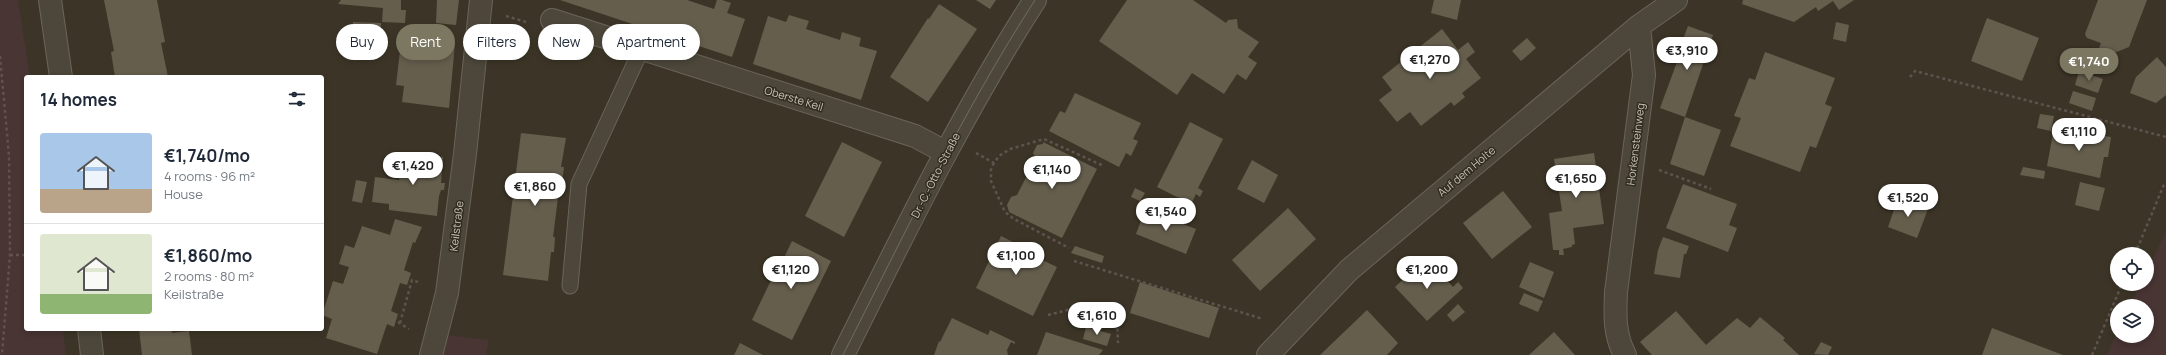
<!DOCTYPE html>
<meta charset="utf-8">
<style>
body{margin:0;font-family:Manrope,sans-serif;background:#f6f6f7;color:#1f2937;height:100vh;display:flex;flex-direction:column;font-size:15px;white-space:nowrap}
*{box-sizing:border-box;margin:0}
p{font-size:13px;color:#747a83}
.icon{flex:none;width:22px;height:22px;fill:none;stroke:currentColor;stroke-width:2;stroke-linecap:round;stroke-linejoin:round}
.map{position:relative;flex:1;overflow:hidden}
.panel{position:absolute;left:24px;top:75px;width:300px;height:256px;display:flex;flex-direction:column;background:#fff;border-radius:4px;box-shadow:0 2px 6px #0003}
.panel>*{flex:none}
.hud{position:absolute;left:336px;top:24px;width:380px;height:36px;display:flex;gap:8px}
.tools{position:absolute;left:2110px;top:247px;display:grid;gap:8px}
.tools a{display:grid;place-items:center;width:44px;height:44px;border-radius:50%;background:#fff;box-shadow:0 2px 6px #0003;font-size:20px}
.price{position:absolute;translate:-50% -34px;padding:0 9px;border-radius:14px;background:#fff;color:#222;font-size:13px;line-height:26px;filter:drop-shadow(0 1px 2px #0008)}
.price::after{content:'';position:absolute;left:50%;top:24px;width:12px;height:9px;margin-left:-6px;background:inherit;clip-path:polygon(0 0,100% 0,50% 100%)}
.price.on{background:#7c7761;color:#fff}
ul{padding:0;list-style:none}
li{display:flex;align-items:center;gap:12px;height:100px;padding:0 16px}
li+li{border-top:1px solid #e0e1e3}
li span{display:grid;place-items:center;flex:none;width:112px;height:80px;border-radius:4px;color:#555}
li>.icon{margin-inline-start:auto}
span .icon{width:48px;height:48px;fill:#fffc;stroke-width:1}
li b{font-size:17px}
h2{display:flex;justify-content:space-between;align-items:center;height:48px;padding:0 16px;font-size:17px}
.chip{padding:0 14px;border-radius:18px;background:#fff;box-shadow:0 2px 6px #0003;font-size:14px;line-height:36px}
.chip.on{background:#7c7761;color:#fff}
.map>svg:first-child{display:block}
</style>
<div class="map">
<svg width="2166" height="355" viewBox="0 0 2166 355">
<rect width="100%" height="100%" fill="#3c3527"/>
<path fill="#483534" d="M0,0H18L30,77H26V329H63L66,355H0Z
M2166,232V355H2107L2117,332V336H2147V306H2130L2140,284H2147V271Z
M447,335L489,340L486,355H443Z"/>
<path fill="#655e4d" d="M104,0H157L165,42L161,43L168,77H115L111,52L114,51Z
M341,0H401V10H406L405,23L382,22L383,8L338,4Z
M437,0H459L456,25L436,23Z
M560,0H687L714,9L717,0H722L731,3L727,13L745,19L732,57Z
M976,0H996L990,9Z
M1127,0H1193L1226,23L1228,20L1237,19L1238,28L1259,42L1248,57L1257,63L1246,80L1237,74L1224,94L1192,73L1177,95L1099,41Z
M1434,0H1461L1457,20L1431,13Z
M1743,0H1854L1839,10L1833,1L1818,11L1816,7L1794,22L1742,4Z
M2098,0H2147L2129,47L2114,53L2099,48L2101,43L2087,38L2085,34Z
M939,4L977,29L928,102L890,77L928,18L929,19Z
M789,15L809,21L806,29L840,40L842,32L861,38L859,46L877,51L861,100L753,64L768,16L786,22Z
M1987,18L2039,38L2022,81L1971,61Z
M353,22L381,23L380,56L352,57Z
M1836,22L1849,25L1846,42L1833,39Z
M1688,26L1713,35L1685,117L1660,108L1677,62L1675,61Z
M1442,29L1458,50L1468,42L1475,52L1466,59L1481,78L1462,93L1465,97L1454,106L1451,102L1421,126L1410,112L1397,122L1379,100L1392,90L1382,77Z
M1527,38L1536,48L1521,61L1512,51Z
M410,39L455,44L449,108L402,102L404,86L396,85L401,42H409Z
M1765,52L1835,78L1825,104L1832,107L1816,148L1810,146L1800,172L1730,146L1741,118L1734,116L1749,78L1755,80Z
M2157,57L2166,67V95L2156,103L2130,93L2136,77Z
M2079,71L2103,79L2098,93L2075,85Z
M2073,91L2096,98L2092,111L2069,103Z
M1075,93L1141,123L1133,139L1138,141L1131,156L1126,153L1119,167L1049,131L1060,111L1065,113Z
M2040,114L2054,116L2051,131L2037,128Z
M1685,117L1721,130L1704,176L1670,164Z
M1190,122L1223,139L1198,188L1203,191L1200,197L1196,194L1191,204L1157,187Z
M2054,128L2111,137L2108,157H2104L2100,178L2047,166Z
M521,133L566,138L561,167H564L562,182H560L553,237H555L554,252H551L548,281L503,275Z
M842,142L882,162L844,237L805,216Z
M1043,142L1097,169L1062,238L1009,212L1007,205L1011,197L1017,195L1036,158L1033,153L1037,145L1043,144Z
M402,152L443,157L441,183H445L444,190H441L439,196L437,216L389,210V204L372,202L375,177L399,180Z
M1594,153L1604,224L1573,228L1575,244L1572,245V247L1563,249L1564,255H1559V250H1553L1549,213L1562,211L1554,159Z
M1252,160L1278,175L1264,203L1237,189Z
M2023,167L2045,171L2044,179L2020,175Z
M356,180L367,182L362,203L352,201Z
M2080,182L2105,188L2099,211L2075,205Z
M1683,184L1737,204L1729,225L1737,228L1728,252L1666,228Z
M1135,188L1145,193L1140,201L1131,197Z
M1503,191L1532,227L1492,259L1463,223Z
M1898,198L1928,209L1917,238L1888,227Z
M1288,208L1316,239L1260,291L1232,260Z
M1145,210L1196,229L1186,254L1136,234Z
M395,219L422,227L415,243L413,242L404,270L411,273L407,285L400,283L391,311L398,314L394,327L387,324L377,354L326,338L332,319L322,315L333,281L343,284L349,267L339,264L345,245L354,248L362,226L390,235Z
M1001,236L1039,255L1038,258L1057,267L1033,316L976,288Z
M1663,237L1689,246L1686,254H1684L1680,278L1654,274L1658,250Z
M792,241L831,261L792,340L752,320L782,257L784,258Z
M1075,246L1104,256L1102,263L1071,253Z
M1426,258L1453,287L1458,282L1463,288L1427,321L1395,287Z
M1530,262L1554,272L1544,298L1519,287Z
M1140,282L1219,308L1209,338L1130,313Z
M1524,293L1543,301L1538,312L1519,304Z
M1458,304L1465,312L1453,322L1447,315Z
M1367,310L1398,343L1387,355H1320Z
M1676,311L1706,345L1737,318L1750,328L1760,317L1785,338L1783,340L1799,355H1652L1640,342Z
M952,318L988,335L990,330L1015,342V344L1011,342L1007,350L1008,355H934L939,341L940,342Z
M1086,327L1111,334L1107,346L1083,339Z
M1992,328L2063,355H1982Z
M139,329H171L172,333L189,331L192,355H142Z
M1046,332L1103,350L1099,355H1037Z
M1554,332L1575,355H1529Z
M1821,342L1832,347L1828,355L1814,354Z
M740,343L763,355H734Z"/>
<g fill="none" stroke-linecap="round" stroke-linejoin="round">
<g stroke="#6a6558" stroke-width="17">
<path id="service" d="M570,286L579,184L641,50"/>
</g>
<g stroke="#6a6558" stroke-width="24">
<path id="minor" d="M50,0L61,77
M552,20L915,136L945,152
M89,329L92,355
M431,355L447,293L465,154L481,0
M1268,355L1349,270L1639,26L1676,0
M1625,355C1614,334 1615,315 1616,292L1644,75L1639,26"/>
</g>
<g stroke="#6a6558" stroke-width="24">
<path id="tertiary" d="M843,355C903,235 962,113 1035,0"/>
</g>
<path stroke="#60524d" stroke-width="2.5" stroke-dasharray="3 3" stroke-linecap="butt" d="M506,16L526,22
M0,56L9,156L10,255L2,355
M1910,77L1915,71L2166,137
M976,153L994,163L999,156L1010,149L1044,139L1104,166
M994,163L991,168V181L1005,212L1014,219L1069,248
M1659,170L1711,189
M2135,254L2165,182
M10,255H26
M1074,261L1263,319
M1048,315L1086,305L1117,317L1118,343
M398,322L409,329
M400,323L412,280L421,283
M2092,355L2122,284"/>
<use href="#service" stroke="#4c473a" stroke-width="15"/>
<use href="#minor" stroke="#4c473a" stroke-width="22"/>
<use href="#tertiary" stroke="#4c473a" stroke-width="22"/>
<path stroke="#736c5d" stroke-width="1" d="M843,355C904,235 962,113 1035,0"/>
</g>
<g text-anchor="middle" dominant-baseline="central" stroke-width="3" stroke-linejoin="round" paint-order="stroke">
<g font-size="11" fill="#c7c3b6" stroke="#312c1f">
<text transform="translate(794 98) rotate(17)">Oberste Keil</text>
<text transform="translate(1635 144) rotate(-83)">Horkensteinweg</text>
<text transform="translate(1466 171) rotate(-40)">Auf dem Holte</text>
<text transform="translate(935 175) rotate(-63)">Dr.-C.-Otto-Straße</text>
<text transform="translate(456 226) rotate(-83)">Keilstraße</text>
</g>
</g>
</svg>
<div class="tools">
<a><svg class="icon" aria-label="locate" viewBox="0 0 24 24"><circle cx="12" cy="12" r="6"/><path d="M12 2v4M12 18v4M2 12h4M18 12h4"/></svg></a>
<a><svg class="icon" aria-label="layers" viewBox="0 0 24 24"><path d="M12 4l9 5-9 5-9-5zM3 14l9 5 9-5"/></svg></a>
</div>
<b class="price" style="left:1687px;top:71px">€3,910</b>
<b class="price" style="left:1430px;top:80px">€1,270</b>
<b class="price on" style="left:2089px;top:82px">€1,740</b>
<b class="price" style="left:2079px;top:152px">€1,110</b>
<b class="price" style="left:413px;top:186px">€1,420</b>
<b class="price" style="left:1052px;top:190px">€1,140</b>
<b class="price" style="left:1576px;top:199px">€1,650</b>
<b class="price" style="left:535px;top:207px">€1,860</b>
<b class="price" style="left:1908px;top:218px">€1,520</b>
<b class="price" style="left:1166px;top:232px">€1,540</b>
<b class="price" style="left:1016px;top:276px">€1,100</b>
<b class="price" style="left:791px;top:290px">€1,120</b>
<b class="price" style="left:1427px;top:290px">€1,200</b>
<b class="price" style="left:1097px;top:336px">€1,610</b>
<div class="hud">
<a class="chip">Buy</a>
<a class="chip on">Rent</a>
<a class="chip">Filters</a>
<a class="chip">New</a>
<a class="chip">Apartment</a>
</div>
<section class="panel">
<h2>14 homes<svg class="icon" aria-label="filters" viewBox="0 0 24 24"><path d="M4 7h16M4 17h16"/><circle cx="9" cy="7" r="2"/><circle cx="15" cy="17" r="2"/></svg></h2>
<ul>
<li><span style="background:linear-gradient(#a9c7e8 70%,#b9a48a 0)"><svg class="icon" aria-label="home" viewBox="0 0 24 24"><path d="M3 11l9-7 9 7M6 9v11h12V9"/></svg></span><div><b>€1,740/mo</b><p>4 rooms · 96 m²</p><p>House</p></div></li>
<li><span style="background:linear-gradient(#dfe7d0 75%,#8fb573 0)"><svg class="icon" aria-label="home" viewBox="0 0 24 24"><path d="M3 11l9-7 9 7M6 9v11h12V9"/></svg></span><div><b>€1,860/mo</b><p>2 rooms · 80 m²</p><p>Keilstraße</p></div></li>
</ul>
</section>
</div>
